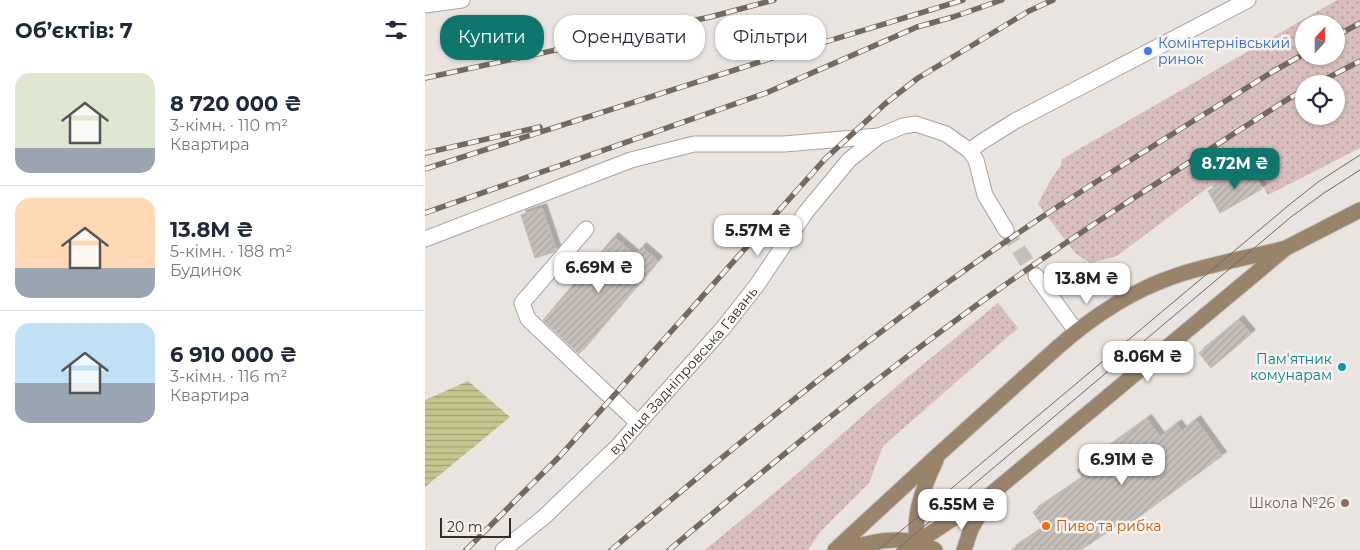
<!DOCTYPE html>
<html lang="uk">
<meta charset="utf-8">
<style>
body{margin:0;font-family:Montserrat,sans-serif;background:#f2f2f3;color:#1f2937;height:100vh;display:flex;flex-direction:column;font-size:19px;white-space:nowrap}
*{box-sizing:border-box;margin:0}
p{font-size:16px;color:#747a83}
.icon{flex:none;width:28px;height:28px;fill:none;stroke:currentColor;stroke-width:2;stroke-linecap:round;stroke-linejoin:round}
.map{position:relative;flex:1;overflow:hidden}
.details{display:flex;flex-direction:column;background:#fff;width:425px}
.details>*{flex:none}
.top-card{position:absolute;left:15px;top:15px;width:475px;height:45px;display:flex;gap:10px}
.needle{width:32px;rotate:21deg}
.controls{position:absolute;left:870px;top:15px;display:grid;gap:10px}
.controls a{display:grid;place-items:center;width:50px;height:50px;border-radius:50%;background:#fff;box-shadow:0 1px 4px #0004;font-size:25px}
.scale{position:absolute;left:15px;bottom:12px;width:71px;box-sizing:border-box;padding-left:5px;border:2px solid #372e23;border-top:0;font-size:14px;line-height:18px;white-space:nowrap;color:#372e23;-webkit-text-stroke:4px #f6f2f0;paint-order:stroke}
.price{position:absolute;translate:-50% -42px;padding:0 11px;border-radius:10px;background:#fff;color:#222;font-size:16px;line-height:32px;filter:drop-shadow(0 1px 2px #0008)}
.price::after{content:'';position:absolute;left:50%;top:30px;width:15px;height:11px;margin-left:-8px;background:inherit;clip-path:polygon(0 0,100% 0,50% 100%)}
.price.selected{background:#0f766e;color:#fff}
ul{padding:0;list-style:none}
li{display:flex;align-items:center;gap:15px;height:125px;padding:0 15px}
li+li{border-top:1px solid #e0e1e3}
li span{display:grid;place-items:center;flex:none;width:140px;height:100px;border-radius:15px;color:#555}
li>.icon{margin-inline-start:auto}
span .icon{width:60px;height:60px;fill:#fffc;stroke-width:1}
li b{font-size:21px}
h2{display:flex;justify-content:space-between;align-items:center;height:60px;padding:0 15px;font-size:21px}
.chip{padding:0 18px;border-radius:20px;background:#fff;box-shadow:0 1px 4px #0004;font-size:18px;line-height:45px}
.chip.selected{background:#0f766e;color:#fff}
main{display:flex;flex:1;min-height:0}
.map>svg:first-child{display:block}
</style>
<main>
<section class="details">
<h2>Об’єктів: 7<svg class="icon" aria-label="filters" viewBox="0 0 24 24"><path d="M4 7h16M4 17h16"/><circle cx="9" cy="7" r="2"/><circle cx="15" cy="17" r="2"/></svg></h2>
<ul>
<li><span style="background:linear-gradient(#dfe7d0 75%,#9aa5b1 0)"><svg class="icon" aria-label="home" viewBox="0 0 24 24"><path d="M3 11l9-7 9 7M6 9v11h12V9"/></svg></span><div><b>8 720 000 ₴</b><p>3-кімн. · 110 m²</p><p>Квартира</p></div></li>
<li><span style="background:linear-gradient(#ffd9b3 70%,#9aa5b1 0)"><svg class="icon" aria-label="home" viewBox="0 0 24 24"><path d="M3 11l9-7 9 7M6 9v11h12V9"/></svg></span><div><b>13.8M ₴</b><p>5-кімн. · 188 m²</p><p>Будинок</p></div></li>
<li><span style="background:linear-gradient(#bfe0f5 60%,#9aa5b1 0)"><svg class="icon" aria-label="home" viewBox="0 0 24 24"><path d="M3 11l9-7 9 7M6 9v11h12V9"/></svg></span><div><b>6 910 000 ₴</b><p>3-кімн. · 116 m²</p><p>Квартира</p></div></li>
</ul>
</section>
<div class="map">
<svg width="935" height="550" viewBox="0 0 935 550">
<defs>
<pattern id="grass-dots" width="8" height="8" patternUnits="userSpaceOnUse" patternTransform="scale(1.25)"><rect width="8" height="8" fill="#d8bebc"/><path d="M2 2h.1M6 6h.1" fill="none" stroke="#b09b98" stroke-width="1.8" stroke-linecap="round"/></pattern>
<pattern id="water-rules" width="6" height="5" patternUnits="userSpaceOnUse" patternTransform="scale(1.25)"><rect width="6" height="5" fill="#c7c58f"/><path d="M0 2.5h6" fill="none" stroke="#a2a074"/></pattern>
<pattern id="building-hatch" width="6" height="6" patternUnits="userSpaceOnUse" patternTransform="scale(1.25)"><rect width="6" height="6" fill="#c6bfb9"/><path d="M-1 1l2-2M0 6l6-6M5 7l2-2" fill="none" stroke="#aba49f"/></pattern>
<filter id="shadow"><feDropShadow dx="4.5" dy="-4.5" stdDeviation="0" flood-color="#0004"/></filter>
</defs>
<rect width="100%" height="100%" fill="#e9e4e0"/>
<path fill="url(#grass-dots)" fill-rule="evenodd" d="M912,0H935V148L843,195L825,165L781,189L692,256L665,263L650,253L613,204L625,181L636,165L637,159ZM879,24H911V56H879ZM879,84H911V116H879Z
M573,303L593,328L458,446L444,483L395,532L383,550H280L365,480L473,385Z"/>
<path fill="url(#water-rules)" d="M43,381L85,417L0,487V400Z"/>
<path fill="url(#building-hatch)" stroke="#c2b9b4" filter="url(#shadow)" d="M824,167L837,189L795,213L783,191Z
M117,208L131,249L129,252L110,258L96,215Z
M189,237L210,255L217,247L233,261L154,354L118,320Z
M814,320L826,334L786,368L774,353Z
M722,419L735,437L752,424L757,431L771,420L797,456L696,530L693,525L656,550H586L619,528L608,512L658,478L652,470Z"/>
<g fill="none" stroke-linecap="round" stroke-linejoin="round">
<path stroke="#c5c0ba" stroke-width="15" stroke-dasharray="15 8" stroke-linecap="butt" d="M581,230L611,276"/>
<g stroke="#a9a29c" stroke-width="17">
<g id="minor">
<path d="M0,5L37,0"/>
<path d="M545,151L555,143L590,121L823,0"/>
<path d="M161,229L97,303L103,319L213,423"/>
<path d="M0,239L206,160L269,144H359L454,136"/>
<path d="M611,276L651,331"/>
<path id="s1" d="M78,550L119,517L193,446L299,327L332,285L381,212L424,160L454,136L478,126L491,124L521,134L545,151L551,160L560,195L581,230"/>
</g>
</g>
<g stroke="#c3c0bd" stroke-width="17">
<path id="major" d="M494,548C485,519 499,486 511,460
M410,550L514,454L633,347C668,316 706,291 750,276C785,264 822,258 857,249
M419,550C448,541 482,533 510,550
M480,550L566,494L861,248L935,210
M539,550L546,529L564,498"/>
</g>
<use href="#minor" stroke="#fff" stroke-width="15"/>
<use href="#major" stroke="#99846b" stroke-width="15"/>
<path stroke="#73695e" stroke-width="1" d="M453,550L864,205L893,182L935,155
M471,550L866,217L899,193L935,170"/>
<g stroke="#73695e" stroke-width="5.5">
<path id="rail" d="M911,36L935,23
M0,78L285,17L349,0
M891,84L935,61
M0,153L115,127
M0,169L344,59L538,0
M0,213L341,93L492,27L528,17L577,0
M41,550L135,456L400,159L461,103L493,78L604,11L628,0
M186,550C324,434 464,319 614,219C691,168 769,121 847,72L879,54
M244,550C352,459 461,369 577,287C670,221 767,161 863,99L879,90"/>
</g>
<use href="#rail" stroke="#f6f2f0" stroke-width="4" stroke-dasharray="11" stroke-linecap="butt"/>
</g>
<circle fill="#3f7fe0" stroke="#f6f2f0" stroke-width="2" cx="723" cy="51" r="5"/>
<circle fill="#0f9aa8" stroke="#f6f2f0" stroke-width="2" cx="917" cy="367" r="5"/>
<circle fill="#8d6e63" stroke="#f6f2f0" stroke-width="2" cx="920" cy="503" r="5"/>
<circle fill="#e8710a" stroke="#f6f2f0" stroke-width="2" cx="621" cy="526" r="5"/>
<g text-anchor="middle" dominant-baseline="central" stroke-width="5" stroke-linejoin="round" paint-order="stroke">
<g font-size="14" fill="#366cbe" stroke="#f6f2f0" text-anchor="start">
<text x="733" y="43">Комінтернівський<tspan x="733" dy="16">ринок</tspan></text>
</g>
<g font-size="14" fill="#0d838f" stroke="#f6f2f0" text-anchor="end">
<text x="907" y="359">Пам'ятник<tspan x="907" dy="16">комунарам</tspan></text>
</g>
<g font-size="14" fill="#372e23" stroke="#f6f2f0">
<text stroke="none"><textPath href="#s1" startOffset="255">вулиця Задніпровська Гавань</textPath></text>
</g>
<g font-size="14" fill="#785e54" stroke="#f6f2f0" text-anchor="end">
<text x="910" y="503">Школа №26</text>
</g>
<g font-size="14" fill="#c56008" stroke="#f6f2f0" text-anchor="start">
<text x="631" y="526">Пиво та рибка</text>
</g>
</g>
</svg>
<div class="controls">
<a><svg class="needle" viewBox="-14 -14 28 28"><path d="M0-13l5 13h-10z" fill="#e53935"/><path d="M0 13l5-13h-10z" fill="#747a83"/></svg></a>
<a><svg class="icon" aria-label="locate" viewBox="0 0 24 24"><circle cx="12" cy="12" r="6"/><path d="M12 2v4M12 18v4M2 12h4M18 12h4"/></svg></a>
</div>
<div class="scale">20 m</div>
<b class="price selected" style="left:810px;top:190px">8.72M ₴</b>
<b class="price" style="left:333px;top:257px">5.57M ₴</b>
<b class="price" style="left:174px;top:294px">6.69M ₴</b>
<b class="price" style="left:662px;top:305px">13.8M ₴</b>
<b class="price" style="left:723px;top:383px">8.06M ₴</b>
<b class="price" style="left:697px;top:486px">6.91M ₴</b>
<b class="price" style="left:537px;top:531px">6.55M ₴</b>
<div class="top-card">
<a class="chip selected">Купити</a>
<a class="chip">Орендувати</a>
<a class="chip">Фільтри</a>
</div>
</div>
</main>
